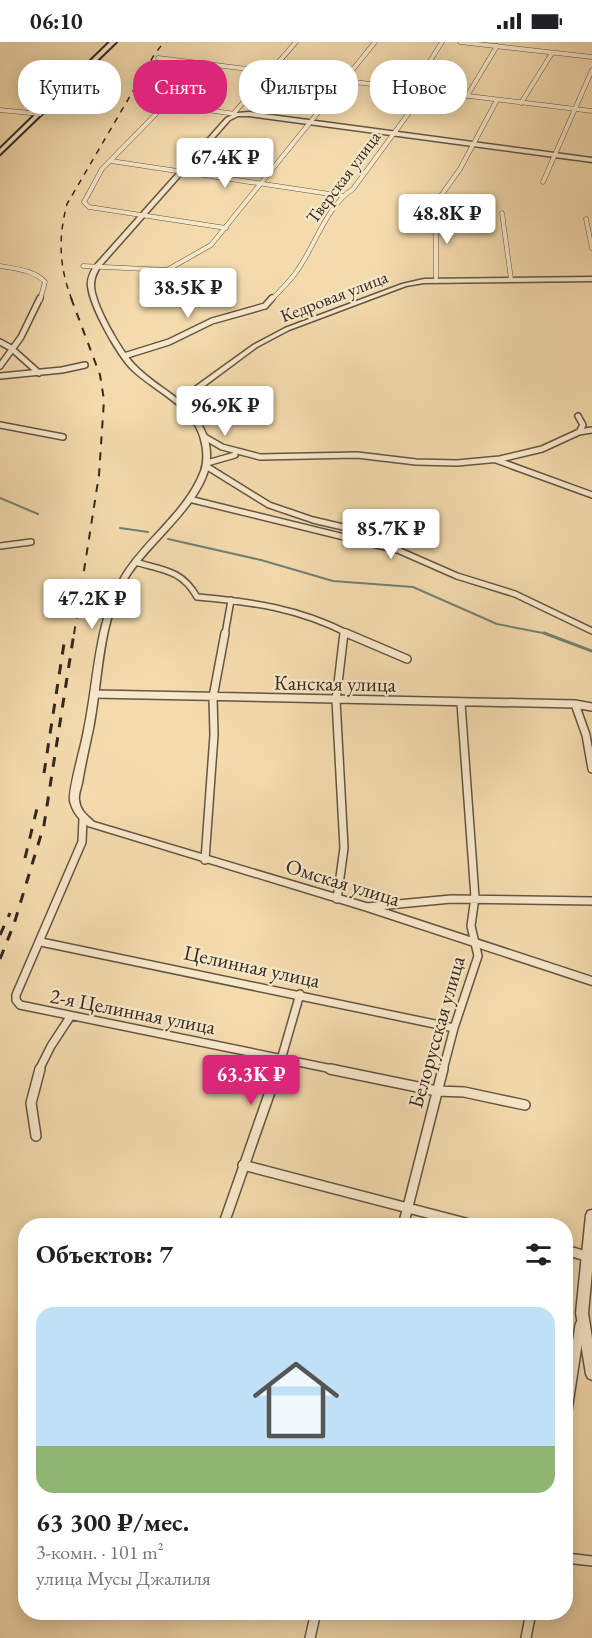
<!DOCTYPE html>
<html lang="ru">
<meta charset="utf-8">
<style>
body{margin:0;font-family:"EB Garamond",serif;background:#f6f6f6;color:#202124;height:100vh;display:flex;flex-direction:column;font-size:22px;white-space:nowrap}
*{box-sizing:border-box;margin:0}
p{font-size:20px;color:#757577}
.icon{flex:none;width:33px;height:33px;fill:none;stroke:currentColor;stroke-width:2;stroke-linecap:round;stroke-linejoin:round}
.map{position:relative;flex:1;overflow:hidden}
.sheet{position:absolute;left:18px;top:1176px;width:555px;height:402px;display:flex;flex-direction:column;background:#fff;border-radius:24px;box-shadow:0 3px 15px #0003}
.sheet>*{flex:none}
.hud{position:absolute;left:18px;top:18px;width:556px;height:54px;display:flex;gap:12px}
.price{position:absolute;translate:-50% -51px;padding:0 14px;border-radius:6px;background:#fff;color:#222;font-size:20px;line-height:39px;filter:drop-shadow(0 2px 3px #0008)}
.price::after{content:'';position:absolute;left:50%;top:36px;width:18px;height:14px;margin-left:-9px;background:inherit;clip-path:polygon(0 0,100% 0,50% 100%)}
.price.active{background:#db2777;color:#fff}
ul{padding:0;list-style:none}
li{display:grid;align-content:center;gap:12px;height:318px;padding:0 18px}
li span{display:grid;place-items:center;height:186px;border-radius:18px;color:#555}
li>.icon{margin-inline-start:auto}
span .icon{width:108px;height:108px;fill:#fffc;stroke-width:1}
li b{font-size:26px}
h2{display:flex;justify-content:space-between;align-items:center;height:72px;padding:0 18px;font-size:26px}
.chip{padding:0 21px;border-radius:24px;background:#fff;box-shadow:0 3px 15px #0003;font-size:21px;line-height:54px}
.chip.active{background:#db2777;color:#fff}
.status{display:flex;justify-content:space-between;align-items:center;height:42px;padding:0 30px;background:#fff;direction:ltr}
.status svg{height:16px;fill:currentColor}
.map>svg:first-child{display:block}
</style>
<div class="status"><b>06:10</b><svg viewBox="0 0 49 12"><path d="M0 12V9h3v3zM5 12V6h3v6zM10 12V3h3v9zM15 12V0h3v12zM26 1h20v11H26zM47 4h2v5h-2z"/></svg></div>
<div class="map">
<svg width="592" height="1596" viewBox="0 0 592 1596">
<rect width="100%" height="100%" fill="#f4dbae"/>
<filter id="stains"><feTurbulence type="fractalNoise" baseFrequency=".00333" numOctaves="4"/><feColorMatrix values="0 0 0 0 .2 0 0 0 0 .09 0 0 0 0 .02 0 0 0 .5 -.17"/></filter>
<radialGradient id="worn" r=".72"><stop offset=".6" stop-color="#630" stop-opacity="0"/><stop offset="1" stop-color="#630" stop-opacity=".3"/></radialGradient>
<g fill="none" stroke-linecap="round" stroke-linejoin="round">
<path stroke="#728172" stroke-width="2" d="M0,456L38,472
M120,486L148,490
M168,497L261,518L333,539L413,545L497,582L548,592"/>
<path stroke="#728172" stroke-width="3" d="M544,591L592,609"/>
<g stroke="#625644" stroke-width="5">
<path id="minor-far3" d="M460,0L592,15
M158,16L592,69
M205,22L102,127L84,160L89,165L226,186
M413,46L442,0
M467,54L497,4
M521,61L552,11
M167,62L235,72
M0,68L40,72
M234,71L296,0
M111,119L343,154
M543,140L592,28
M440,155L460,127L497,58
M502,171L511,237
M586,177L592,206
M0,224C16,227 34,228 45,240L40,258
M83,224L167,228L211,203L375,0
M436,239V170L444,162
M271,258C279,250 287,242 294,233C314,208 325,165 353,147L425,49"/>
</g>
<g stroke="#625644" stroke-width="8">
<path id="minor-far2" d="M0,300L11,306L39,331
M124,314L169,300L212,279L265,264L272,256
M0,324L21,295L40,256
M0,334L62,328L85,323
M0,383L63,395
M579,390L592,388
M203,394L222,405L260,415L357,413L416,420L457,421L500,417L542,407L579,390L583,383L578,374
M496,418L592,453
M207,421L235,413
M206,424L269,463L313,478L390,496L400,509L457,534L515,552L592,589
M189,457L397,508
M0,504L31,500
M135,520C163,528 182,528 197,555C253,560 298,566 349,592
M225,592L231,558
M344,592V590"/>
</g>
<g stroke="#625644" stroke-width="10">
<path id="minor-far1" d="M346,591L407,617
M94,652L575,662L592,665
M575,662L586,693L592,727
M83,777L82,800L16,953V958L20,963L337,1028
M205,818L214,693L213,655L225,591
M337,857L344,806L336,658L344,591
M367,865L451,857L592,859
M41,900L454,986
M39,1028L51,1004L70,975
M278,1028L300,952
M443,1028L454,986L478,914L471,884L475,855L461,661"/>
</g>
<g stroke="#625644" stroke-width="12">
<path id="minor" d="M330,1027L437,1049L464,1050L525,1063
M36,1094L31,1061L40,1027
M243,1123L477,1184
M223,1184L278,1027
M403,1184L443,1027
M566,1208L592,1216
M566,1375L580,1283
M566,1516L592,1519
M310,1596L316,1570
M526,1596L531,1570"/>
</g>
<g stroke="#625644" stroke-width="3">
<path id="tertiary" d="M249,70L592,116V120L249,74H238L230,78L100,225C97,230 94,236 94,243C94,262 121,308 134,322C147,336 164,346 178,357L253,303L285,286L402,242L424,237L592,235V239L424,241L406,244L289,288L257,305L183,360C201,377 214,398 209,424C202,462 150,501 129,534C101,579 103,636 93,687C89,705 85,723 82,741C81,746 78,753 79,758C80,769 87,773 94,780L366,861L592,935V943L364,868L88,784C79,777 73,771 70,759C68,748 82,702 84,688C95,636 94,580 122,534C144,497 185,471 201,429C204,420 204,411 202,402C196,365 156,351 132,328C117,313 90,265 88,244C87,236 91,229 95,223L226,76L237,71Z
M592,1168V1229L588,1271L592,1296V1338L588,1336L586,1332L576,1271L586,1173L588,1169Z"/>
</g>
<g stroke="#322920" stroke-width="4">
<path id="secondary" d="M110,0H116L0,112V107Z"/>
</g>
<use href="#minor-far3" stroke="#f8e8ca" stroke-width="4"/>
<use href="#minor-far2" stroke="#f8e8ca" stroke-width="5"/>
<use href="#minor-far1" stroke="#f8e8ca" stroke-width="7"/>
<use href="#minor" stroke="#f8e8ca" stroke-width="9"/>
<use href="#tertiary" fill="#f8e8ca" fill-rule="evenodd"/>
<use href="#secondary" fill="#f8e8ca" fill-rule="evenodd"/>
<path stroke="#322920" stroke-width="1.5" stroke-dasharray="6 6" stroke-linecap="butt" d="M72,258C59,225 58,196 67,162L154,13L164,0"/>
<path stroke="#322920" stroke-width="2" stroke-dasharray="8 8" stroke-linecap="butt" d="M71,256L100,333L104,358L99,433L74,592"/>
<path stroke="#322920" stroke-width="3" stroke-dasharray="10 10" stroke-linecap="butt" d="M44,731L65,595
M25,816L39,758
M0,893L10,871
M0,917L14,882L44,783L74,591"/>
</g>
<g text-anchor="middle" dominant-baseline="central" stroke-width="4.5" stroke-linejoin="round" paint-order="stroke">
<g font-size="18" fill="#322920" stroke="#f8e8ca">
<text transform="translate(343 135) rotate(-53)">Тверская улица</text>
<text transform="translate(334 254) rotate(-21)">Кедровая улица</text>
</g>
<g font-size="21" fill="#322920" stroke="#f8e8ca">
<text transform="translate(335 641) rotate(1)">Канская улица</text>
<text transform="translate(343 840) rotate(17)">Омская улица</text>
<text transform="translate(252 924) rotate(12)">Целинная улица</text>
<text transform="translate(133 969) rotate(11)">2-я Целинная улица</text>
<text transform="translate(436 990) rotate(-74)">Белорусская улица</text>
</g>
</g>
<rect width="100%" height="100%" filter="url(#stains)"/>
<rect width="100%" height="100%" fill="url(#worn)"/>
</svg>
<b class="price" style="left:225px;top:147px">67.4K ₽</b>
<b class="price" style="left:447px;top:203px">48.8K ₽</b>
<b class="price" style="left:188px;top:277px">38.5K ₽</b>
<b class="price" style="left:225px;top:395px">96.9K ₽</b>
<b class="price" style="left:391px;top:518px">85.7K ₽</b>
<b class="price" style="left:92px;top:588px">47.2K ₽</b>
<b class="price active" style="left:251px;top:1064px">63.3K ₽</b>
<div class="hud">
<a class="chip">Купить</a>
<a class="chip active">Снять</a>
<a class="chip">Фильтры</a>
<a class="chip">Новое</a>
</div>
<section class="sheet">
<h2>Объектов: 7<svg class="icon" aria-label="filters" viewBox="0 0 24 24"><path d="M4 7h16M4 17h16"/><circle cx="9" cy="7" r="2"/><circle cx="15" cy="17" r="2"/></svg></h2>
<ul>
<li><span style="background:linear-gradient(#bfe0f5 75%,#8fb573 0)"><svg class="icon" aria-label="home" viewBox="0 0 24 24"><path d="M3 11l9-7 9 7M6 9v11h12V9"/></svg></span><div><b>63 300 ₽/мес.</b><p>3-комн. · 101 m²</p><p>улица Мусы Джалиля</p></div></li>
</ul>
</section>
</div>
